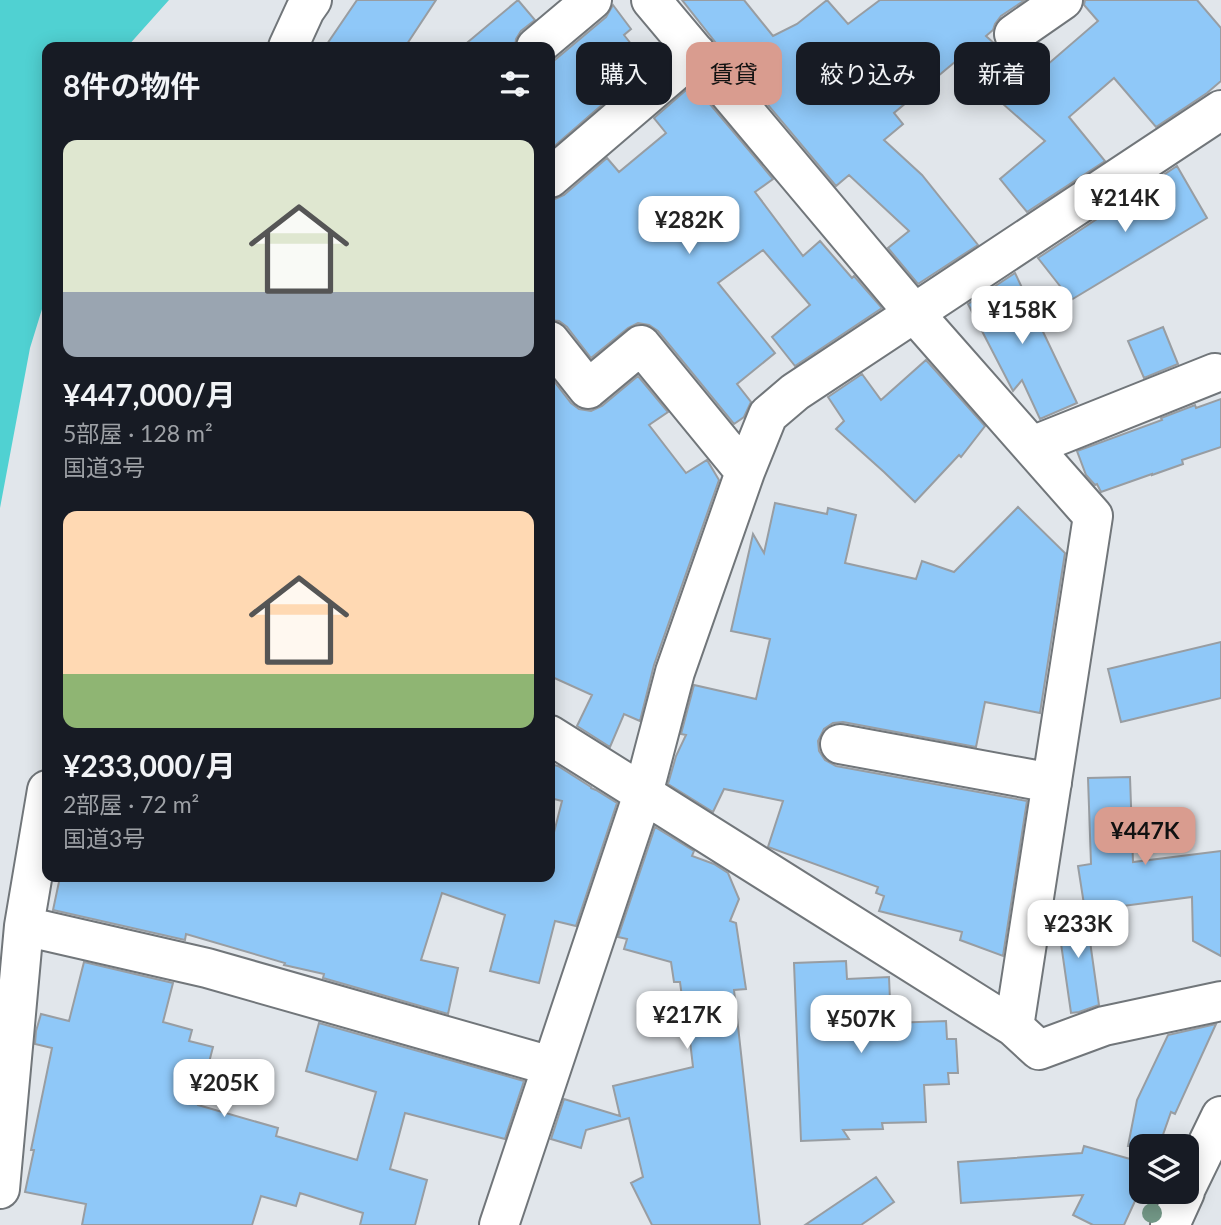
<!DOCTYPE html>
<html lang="ja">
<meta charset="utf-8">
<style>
body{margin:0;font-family:Lato,"Noto Sans JP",sans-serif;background:#20242c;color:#f1f3f6;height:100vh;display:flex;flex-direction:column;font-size:26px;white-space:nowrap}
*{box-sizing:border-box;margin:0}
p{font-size:23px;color:#9ea1a6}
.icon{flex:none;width:38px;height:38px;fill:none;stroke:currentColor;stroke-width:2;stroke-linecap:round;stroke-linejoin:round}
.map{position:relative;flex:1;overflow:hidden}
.side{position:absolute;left:42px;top:42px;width:513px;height:840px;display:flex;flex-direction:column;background:#171b24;border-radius:14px;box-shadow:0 4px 18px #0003}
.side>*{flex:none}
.guide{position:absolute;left:576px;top:42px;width:539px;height:63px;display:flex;gap:14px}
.controls{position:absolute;left:1129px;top:1134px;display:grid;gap:14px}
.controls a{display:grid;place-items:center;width:70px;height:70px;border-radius:14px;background:#171b24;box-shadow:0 4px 18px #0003;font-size:35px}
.price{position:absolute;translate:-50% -60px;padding:0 16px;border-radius:14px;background:#fff;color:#222;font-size:23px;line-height:46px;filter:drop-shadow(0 2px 4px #0008)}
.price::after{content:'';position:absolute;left:50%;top:42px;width:21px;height:16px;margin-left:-10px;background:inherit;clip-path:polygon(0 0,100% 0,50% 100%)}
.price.current{background:#d99c8f;color:#111}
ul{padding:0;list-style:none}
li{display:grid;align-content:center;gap:14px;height:371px;padding:0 21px}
li span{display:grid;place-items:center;height:217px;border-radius:14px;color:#555}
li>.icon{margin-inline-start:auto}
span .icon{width:126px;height:126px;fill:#fffc;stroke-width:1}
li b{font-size:30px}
h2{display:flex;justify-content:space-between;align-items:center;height:84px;padding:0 21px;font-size:30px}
.tag{padding:0 24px;border-radius:14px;background:#171b24;box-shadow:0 4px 18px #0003;font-size:24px;line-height:63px}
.tag.current{background:#d99c8f;color:#111}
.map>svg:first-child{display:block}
</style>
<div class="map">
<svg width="1221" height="1225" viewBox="0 0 1221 1225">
<rect width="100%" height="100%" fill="#e1e6eb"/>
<path fill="#50d1d2" d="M0,0H169L127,47H47V293L30,348L0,508Z"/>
<path fill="#8fc8f8" stroke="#989da2" stroke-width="2" d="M357,0H436L405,47H325Z
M518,0L535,20L521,31L516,39L515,47H462Z
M682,0H744L773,36L797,24L827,0L848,24L880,0H1025L1001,16L995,24L993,30L986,36L1032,78L1098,21L1084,5L1085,0H1197L1221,28V81L1207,93L1156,127L1114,78L1069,117L1105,161L1027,212L1000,179L1045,141L1003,104L1009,97L962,56L894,113L903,124L884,140L922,175L978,245L918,284L888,248L909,231L849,175L836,186L716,43Z
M613,5L631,29L624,35L648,65L550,150V64L606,17Z
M693,84L773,179L755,192L803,256L820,241L852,278L854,276L882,308L795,366L772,337L810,305L763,250L718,283L775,353L737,384L751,402L744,417L734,424L658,331L649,325L638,323L628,328L591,358L567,327L559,321L550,320V199H555L564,195L607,158L619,172L666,133L654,118Z
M1177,166L1207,218L1071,300L1038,258Z
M1015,273L1077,403L1040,419L1022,380L1013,391L968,304Z
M1163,327L1178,364L1144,378L1128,341Z
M926,360L985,426L961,457L959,455L915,502L884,472L836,429L844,421L828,397L862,374L881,400Z
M550,376L571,403L579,409L591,411L602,406L638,376L668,412L649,425L686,473L707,460L719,480L654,665L640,721L624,714L610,747L577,726L592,695L550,676Z
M1221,399V447L1182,460L1183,464L1152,475V474L1101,492L1097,484L1095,485L1086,475L1077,451L1162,420L1161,418L1195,405L1196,408Z
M775,503L827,514L828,508L856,515L845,563L916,579L922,561L954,572L1018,507L1065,553L1040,713L985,702L976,747L843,722L833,723L824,729L818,741L819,751L825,760L836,766L1027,801L1003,956L960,940L962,932L879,911L884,896L876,893L878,887L768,847L783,801L724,789L713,812L668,784L676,756L686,735L681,734L694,685L756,699L770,639L731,631L753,534L764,553Z
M1221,642V698L1121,722L1108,669Z
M550,764L558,766L591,787V788L596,790L617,803L576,926L555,921L539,983L490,971L505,915L442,893L421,960L458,968L448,1014L323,978L324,974L284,965L285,963L186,934L185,940L53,910L60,877H550V848L562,801L550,798Z
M1130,777L1133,862L1221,851V956L1193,941L1192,897L1085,911L1078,866L1091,864L1088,778Z
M655,827L694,851L692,856L714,864L728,873L739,899L730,921L736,923L746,989L734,990L760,1225H652L631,1183L643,1177L629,1118L586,1130L581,1148L551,1139L564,1099L620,1116L613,1086L693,1067L685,997H682L680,982H674L671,962L624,949L627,939L618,937Z
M1056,909L1086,913L1099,1005L1079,1012L1071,1013Z
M846,961L847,979L889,977L891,1023L946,1021L947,1039H956L958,1073H948L949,1084L924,1085L926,1122L882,1123L883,1129L843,1130L849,1139L801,1141L794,963Z
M84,962L173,983L163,1022L192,1030L189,1041L213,1047L198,1105L278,1128L276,1136L357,1160L376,1092L306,1071L319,1023L524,1081L505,1139L405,1113L390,1169L427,1180L415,1225H360L363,1213L300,1193L296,1206L261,1196L252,1225H82L86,1204L25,1192L34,1150H31L52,1048L35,1044L36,1031L41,1014L69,1021Z
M1216,1024L1175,1114L1171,1112L1159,1146H1128L1137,1100L1168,1035Z
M1084,1146L1141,1162V1188L1124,1225H1093L1073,1215L1083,1195L961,1203L958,1162L1082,1153Z
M876,1177L894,1202L861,1225H805Z"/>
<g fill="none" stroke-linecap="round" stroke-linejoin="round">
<g stroke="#71767a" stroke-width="42">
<path id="minor" d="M651,0L914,313L1093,516L1014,1027
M1014,34L1063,0
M288,47L305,10L312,0
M536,47L592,0
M550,178L696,53
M550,341L588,389L641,345L745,472
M1032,446L1215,373
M550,735L1014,1027L1039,1050L1104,1026L1221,1001
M840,744L1052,783
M24,926L207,968L551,1066
M0,1189L24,926L47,790
M499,1225L643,794L675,672L745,472L768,415L795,392L1221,110"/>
</g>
<g stroke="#71767a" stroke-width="42">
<path id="highway" d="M1186,1188L1221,1116
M1170,1225L1185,1192"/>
</g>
<use href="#minor" stroke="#fff" stroke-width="38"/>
<use href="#highway" stroke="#fff" stroke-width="38"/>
</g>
<circle fill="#739887" cx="1152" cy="1213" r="10"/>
</svg>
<div class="controls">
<a><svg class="icon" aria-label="layers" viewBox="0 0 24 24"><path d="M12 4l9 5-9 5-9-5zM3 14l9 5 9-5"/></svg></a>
</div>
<b class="price" style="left:1125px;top:234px">¥214K</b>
<b class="price" style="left:689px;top:256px">¥282K</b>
<b class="price" style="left:1022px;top:346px">¥158K</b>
<b class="price current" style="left:1145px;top:867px">¥447K</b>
<b class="price" style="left:1078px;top:960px">¥233K</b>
<b class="price" style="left:687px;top:1051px">¥217K</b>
<b class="price" style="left:861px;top:1055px">¥507K</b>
<b class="price" style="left:224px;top:1119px">¥205K</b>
<div class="guide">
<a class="tag">購入</a>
<a class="tag current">賃貸</a>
<a class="tag">絞り込み</a>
<a class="tag">新着</a>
</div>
<section class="side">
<h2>8件の物件<svg class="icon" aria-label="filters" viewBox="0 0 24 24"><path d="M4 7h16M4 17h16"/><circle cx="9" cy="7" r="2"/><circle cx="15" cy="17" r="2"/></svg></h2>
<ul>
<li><span style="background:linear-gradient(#dfe7d0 70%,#9aa5b1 0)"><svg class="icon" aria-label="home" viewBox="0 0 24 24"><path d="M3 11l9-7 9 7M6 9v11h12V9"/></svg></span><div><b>¥447,000/月</b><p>5部屋 · 128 m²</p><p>国道3号</p></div></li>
<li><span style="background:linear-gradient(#ffd9b3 75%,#8fb573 0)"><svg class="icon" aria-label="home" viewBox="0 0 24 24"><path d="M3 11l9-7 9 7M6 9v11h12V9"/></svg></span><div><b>¥233,000/月</b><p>2部屋 · 72 m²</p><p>国道3号</p></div></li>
</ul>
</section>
</div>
